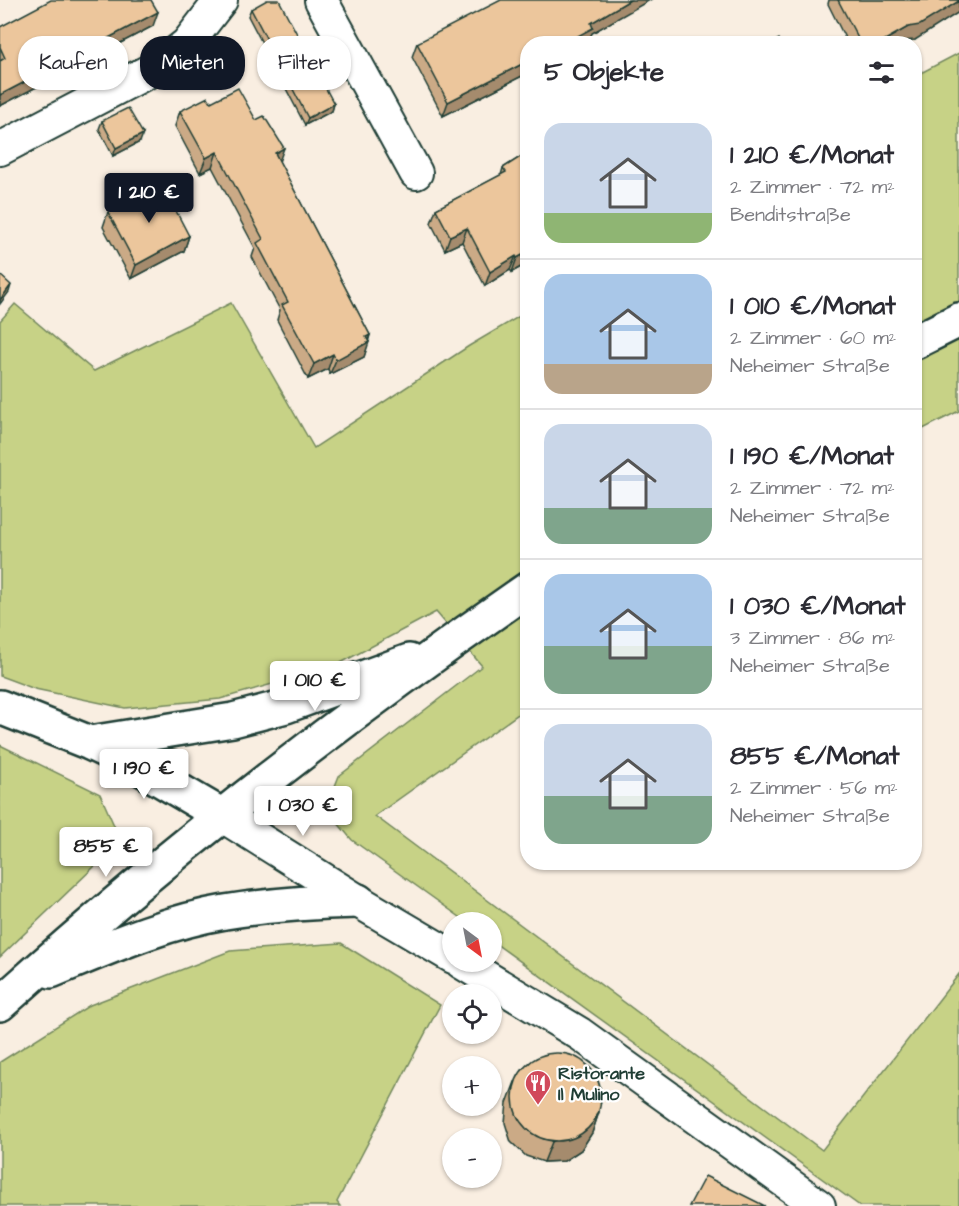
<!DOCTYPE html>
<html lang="de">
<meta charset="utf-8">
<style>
body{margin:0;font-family:"Architects Daughter",sans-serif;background:#f2f2f3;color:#2b2b33;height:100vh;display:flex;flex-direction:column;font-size:22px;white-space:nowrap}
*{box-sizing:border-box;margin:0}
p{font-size:20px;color:#7c7c81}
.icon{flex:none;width:33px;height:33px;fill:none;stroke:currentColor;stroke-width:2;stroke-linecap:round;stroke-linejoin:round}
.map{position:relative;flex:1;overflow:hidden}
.details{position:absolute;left:520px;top:36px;width:402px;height:834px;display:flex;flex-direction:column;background:#fff;border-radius:24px;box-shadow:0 2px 4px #0004}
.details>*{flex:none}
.guide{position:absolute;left:18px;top:36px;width:412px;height:54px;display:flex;gap:12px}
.needle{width:39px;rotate:148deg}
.fabs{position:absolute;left:442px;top:912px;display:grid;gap:12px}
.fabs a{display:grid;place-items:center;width:60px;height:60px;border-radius:50%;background:#fff;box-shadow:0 2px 4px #0004;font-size:30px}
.price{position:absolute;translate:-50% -51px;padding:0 14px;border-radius:6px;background:#fff;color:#222;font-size:20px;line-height:39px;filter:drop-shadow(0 2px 3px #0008)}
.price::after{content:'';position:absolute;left:50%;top:36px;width:18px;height:14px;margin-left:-9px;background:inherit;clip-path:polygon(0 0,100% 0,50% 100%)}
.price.current{background:#111827;color:#fff}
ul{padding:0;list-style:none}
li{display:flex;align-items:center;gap:18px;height:150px;padding:0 24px}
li+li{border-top:2px solid #e1e1e2}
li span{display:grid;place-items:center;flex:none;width:168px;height:120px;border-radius:18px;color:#555}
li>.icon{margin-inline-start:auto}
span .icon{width:72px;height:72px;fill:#fffc;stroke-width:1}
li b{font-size:26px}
h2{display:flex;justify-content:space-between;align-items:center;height:72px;padding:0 24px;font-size:26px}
.chip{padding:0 21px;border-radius:24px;background:#fff;box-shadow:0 2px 4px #0004;font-size:21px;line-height:54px}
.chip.current{background:#111827;color:#fff}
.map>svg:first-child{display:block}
</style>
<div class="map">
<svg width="959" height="1206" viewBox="0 0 959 1206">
<rect width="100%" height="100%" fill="#f9eee1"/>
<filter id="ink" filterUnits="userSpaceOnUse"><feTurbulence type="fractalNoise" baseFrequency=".0167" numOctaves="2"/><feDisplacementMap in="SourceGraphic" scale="12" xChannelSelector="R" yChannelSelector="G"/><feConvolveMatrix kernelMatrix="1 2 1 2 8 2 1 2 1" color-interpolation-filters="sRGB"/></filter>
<g filter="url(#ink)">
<path fill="#c7d286" stroke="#73885d" stroke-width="1.5" d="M959,53V411L915,433V76Z
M231,303L314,448L469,346L528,311V707L375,816L822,1150L959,974V1206H860L492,941V922H467L352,840L326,809L339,776L482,666L436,612L335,666L220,699L125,708L35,689L0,676V321L15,304L94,371Z
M0,745L100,794L121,841L0,957Z
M341,943L440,1005L337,1202L340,1206H0V1062L90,1005L230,951Z"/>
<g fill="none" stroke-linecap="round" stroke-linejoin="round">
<g stroke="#1f3d34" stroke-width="36">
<path id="street" d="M321,0L416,173
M0,149L159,66L187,44L221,0
M221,815L358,901L453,957
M461,962L580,1034L819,1206"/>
</g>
<g stroke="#1f3d34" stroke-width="38">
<path id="secondary" d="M915,342L959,320
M0,707L90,743L134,764L221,815
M90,743L233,720L286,706L409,661
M51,971C107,948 165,922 225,912C269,905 314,902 358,901
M0,1004C166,854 344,716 528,589"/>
</g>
<use href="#street" stroke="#fff" stroke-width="32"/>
<use href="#secondary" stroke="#fff" stroke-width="33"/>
</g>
<path fill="#cbaa86" stroke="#1f3d34" stroke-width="1.5" d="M829,0H959L915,40L903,41L899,44H848L828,4Z
M636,7L592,33L588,42L585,44H528V73L443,116L412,57L417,43Z
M251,9L334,104L332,111L305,125L248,16Z
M153,26L0,106V27Z
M211,102L256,120L279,161L370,335L364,357L330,374L328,369L308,379L277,320L280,310L252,257L255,248L212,167L200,173L175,126L180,111Z
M102,121L140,142L113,156L99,129Z
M528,152V263L512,272L510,270L485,286L462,242L445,250L431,223L436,209L501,175L503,168Z
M108,212L189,236L184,251L131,279L103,227Z
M515,1082L599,1112L592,1133L581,1150L564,1161L544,1162L526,1156L511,1142L505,1123L507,1103Z"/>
<path fill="#a58b6d" stroke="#1f3d34" stroke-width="1.5" d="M630,0H650L592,33L588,42L585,44H563L591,23Z
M959,1V12L915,40L903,41L899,44H878L908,27Z
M158,12L153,26L0,106V95Z
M528,61V73L443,116L448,102Z
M334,104L332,111L305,125L308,118Z
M143,134L140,142L113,156L116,148Z
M284,148L279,162L275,153Z
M217,152L212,167L200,173L206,158Z
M467,228L462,242L445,250L450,236Z
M189,236L184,251L131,279L136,265Z
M528,252V263L512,272L517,258Z
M516,256L510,270L485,286L490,272Z
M11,285L9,292L0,304V300Z
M370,335L367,343L369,342L364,357L330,374L336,360L366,337Z
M333,354L328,369L308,379L314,364Z
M599,1112L592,1133L581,1150L564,1161L544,1162L552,1142Z"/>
<path fill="#ecc69c" stroke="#1f3d34" stroke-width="1.5" d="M51,0H151L158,12L0,95V61L5,58L0,47V27Z
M267,0H279L334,104L308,118L251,9Z
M501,0H630L591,23L593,28L563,44H528V61L448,102L417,43Z
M838,0H959V1L920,25L908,27L878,44H861Z
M779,39L781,44H770Z
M238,88L256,120L264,116L284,148L275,153L370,335L366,337L369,342L336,360L333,354L314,364L282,305L288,302L257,243L263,239L217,152L206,158L180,111L208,97L211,102Z
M128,108L143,134L116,148L102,121Z
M528,152V252L517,258L516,256L490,272L467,228L450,236L436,209L506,172L503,168Z
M162,184L189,236L136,265L108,212Z
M0,275L11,285L0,300Z
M513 1097a44 44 0 1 1 88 0a44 44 0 1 1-88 0Z
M705,1176L765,1206H689Z"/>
</g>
<defs>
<g id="restaurant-pin" transform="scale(1.35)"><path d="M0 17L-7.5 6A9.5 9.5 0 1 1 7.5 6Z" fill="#d1495b" stroke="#fff"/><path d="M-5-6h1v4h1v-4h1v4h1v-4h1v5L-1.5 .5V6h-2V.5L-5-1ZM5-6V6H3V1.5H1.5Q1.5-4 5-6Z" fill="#fff"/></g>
</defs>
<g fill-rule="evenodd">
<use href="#restaurant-pin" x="538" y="1083"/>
</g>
<g text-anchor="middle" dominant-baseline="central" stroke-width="4.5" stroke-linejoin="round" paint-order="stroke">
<g font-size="18" font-weight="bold" fill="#1f3d34" stroke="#fff" text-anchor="start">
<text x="558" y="1073">Ristorante<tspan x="558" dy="21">Il Mulino</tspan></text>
</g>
</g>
</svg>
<div class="fabs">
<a><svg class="needle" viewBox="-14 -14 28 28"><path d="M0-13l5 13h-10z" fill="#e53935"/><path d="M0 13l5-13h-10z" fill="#7c7c81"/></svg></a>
<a><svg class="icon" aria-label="locate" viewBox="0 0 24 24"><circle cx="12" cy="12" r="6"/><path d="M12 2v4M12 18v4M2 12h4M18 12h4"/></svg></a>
<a>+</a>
<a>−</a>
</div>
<b class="price current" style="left:149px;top:224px">1 210 €</b>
<b class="price" style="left:315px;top:712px">1 010 €</b>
<b class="price" style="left:144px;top:800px">1 190 €</b>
<b class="price" style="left:303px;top:837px">1 030 €</b>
<b class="price" style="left:106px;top:878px">855 €</b>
<div class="guide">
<a class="chip">Kaufen</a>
<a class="chip current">Mieten</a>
<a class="chip">Filter</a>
</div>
<section class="details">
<h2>5 Objekte<svg class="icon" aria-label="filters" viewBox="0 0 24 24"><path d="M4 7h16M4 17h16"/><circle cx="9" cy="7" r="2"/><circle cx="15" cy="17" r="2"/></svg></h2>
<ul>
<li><span style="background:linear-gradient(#c9d6e8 75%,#8fb573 0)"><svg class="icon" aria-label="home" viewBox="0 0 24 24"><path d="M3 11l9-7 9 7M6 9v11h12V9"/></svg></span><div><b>1 210 €/Monat</b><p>2 Zimmer · 72 m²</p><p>Benditstraße</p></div></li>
<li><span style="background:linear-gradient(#a9c7e8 75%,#b9a48a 0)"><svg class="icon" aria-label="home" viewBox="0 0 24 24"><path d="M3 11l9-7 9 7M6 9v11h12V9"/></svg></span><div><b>1 010 €/Monat</b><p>2 Zimmer · 60 m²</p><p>Neheimer Straße</p></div></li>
<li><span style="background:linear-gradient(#c9d6e8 70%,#7fa58c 0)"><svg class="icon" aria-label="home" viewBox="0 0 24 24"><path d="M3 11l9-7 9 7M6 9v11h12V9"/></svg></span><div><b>1 190 €/Monat</b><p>2 Zimmer · 72 m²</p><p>Neheimer Straße</p></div></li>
<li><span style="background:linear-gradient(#a9c7e8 60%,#7fa58c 0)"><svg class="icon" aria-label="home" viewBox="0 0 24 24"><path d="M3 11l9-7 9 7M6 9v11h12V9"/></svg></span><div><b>1 030 €/Monat</b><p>3 Zimmer · 86 m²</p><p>Neheimer Straße</p></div></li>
<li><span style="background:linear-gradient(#c9d6e8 60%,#7fa58c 0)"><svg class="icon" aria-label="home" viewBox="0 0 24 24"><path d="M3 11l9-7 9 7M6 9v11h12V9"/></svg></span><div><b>855 €/Monat</b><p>2 Zimmer · 56 m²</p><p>Neheimer Straße</p></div></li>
</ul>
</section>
</div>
